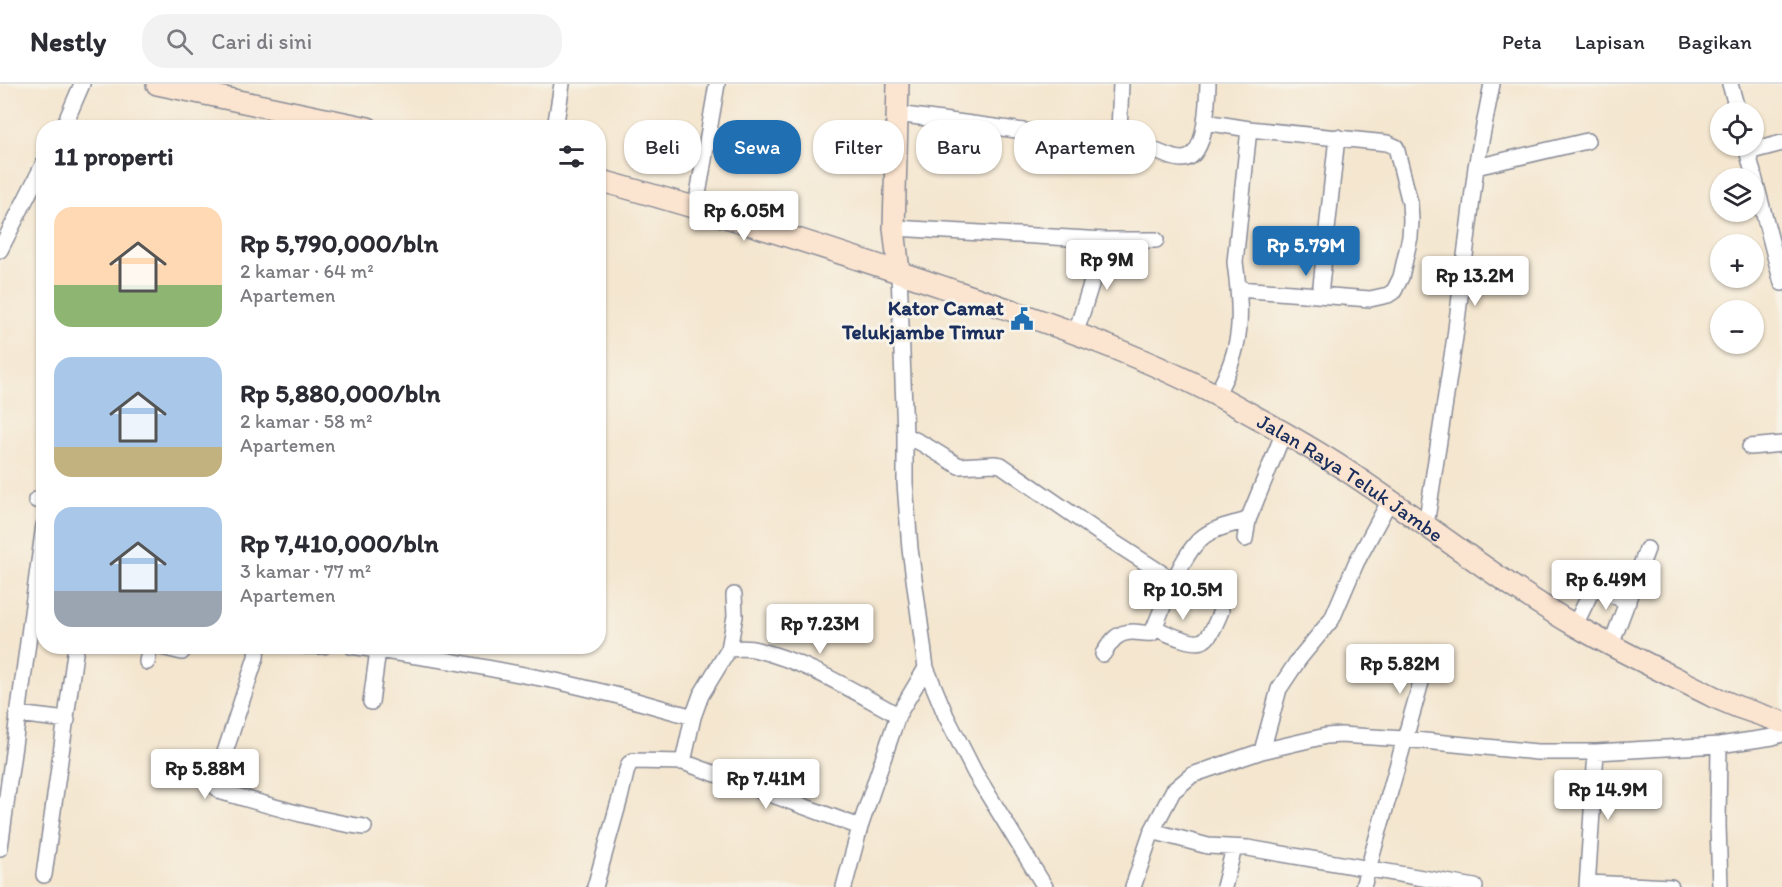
<!DOCTYPE html>
<html lang="id">
<meta charset="utf-8">
<style>
body{margin:0;font-family:Itim,sans-serif;background:#f2f2f3;color:#2b2b33;height:100vh;display:flex;flex-direction:column;font-size:22px;white-space:nowrap}
*{box-sizing:border-box;margin:0}
p{font-size:20px;color:#7c7c81}
.icon{flex:none;width:33px;height:33px;fill:none;stroke:currentColor;stroke-width:2;stroke-linecap:round;stroke-linejoin:round}
.map{position:relative;flex:1;overflow:hidden}
.details{position:absolute;left:36px;top:36px;width:570px;height:534px;display:flex;flex-direction:column;background:#fff;border-radius:24px;box-shadow:0 2px 4px #0004}
.details>*{flex:none}
.guide{position:absolute;left:624px;top:36px;width:570px;height:54px;display:flex;gap:12px}
.buttons{position:absolute;left:1710px;top:18px;display:grid;gap:12px}
.buttons a{display:grid;place-items:center;width:54px;height:54px;border-radius:50%;background:#fff;box-shadow:0 2px 4px #0004;font-size:30px}
.price{position:absolute;translate:-50% -51px;padding:0 14px;border-radius:6px;background:#fff;color:#222;font-size:20px;line-height:39px;filter:drop-shadow(0 2px 3px #0008)}
.price::after{content:'';position:absolute;left:50%;top:36px;width:18px;height:14px;margin-left:-9px;background:inherit;clip-path:polygon(0 0,100% 0,50% 100%)}
.price.active{background:#1f6fb2;color:#fff}
ul{padding:0;list-style:none}
li{display:flex;align-items:center;gap:18px;height:150px;padding:0 18px}
li span{display:grid;place-items:center;flex:none;width:168px;height:120px;border-radius:18px;color:#555}
li>.icon{margin-inline-start:auto}
span .icon{width:72px;height:72px;fill:#fffc;stroke-width:1}
li b{font-size:26px}
h2{display:flex;justify-content:space-between;align-items:center;height:72px;padding:0 18px;font-size:26px}
.tag{padding:0 21px;border-radius:24px;background:#fff;box-shadow:0 2px 4px #0004;font-size:21px;line-height:54px}
.tag.active{background:#1f6fb2;color:#fff}
header{display:flex;align-items:center;gap:36px;box-sizing:border-box;height:84px;padding:0 30px;background:#fff;border-bottom:2px solid #e1e1e2}
header strong{font-size:28px}
nav{display:flex;gap:33px;margin-inline-start:auto;font-size:21px}
.search{width:420px;height:54px;background:#f2f2f3;display:flex;align-items:center;gap:15px;box-sizing:border-box;padding:0 21px;border-radius:24px;color:#7c7c81;font-size:22px}
.map>svg:first-child{display:block}
</style>
<header>
<strong>Nestly</strong>
<div class="search"><svg class="icon" aria-label="search" viewBox="0 0 24 24"><circle cx="10" cy="10" r="6"/><path d="M15 15l6 6"/></svg>Cari di sini</div>
<nav><a>Peta</a><a>Lapisan</a><a>Bagikan</a></nav>
</header>
<div class="map">
<svg width="1782" height="803" viewBox="0 0 1782 803">
<rect width="100%" height="100%" fill="#f7f3e8"/>
<filter id="ink" filterUnits="userSpaceOnUse"><feTurbulence type="fractalNoise" baseFrequency=".0167" numOctaves="2"/><feDisplacementMap in="SourceGraphic" scale="12" xChannelSelector="R" yChannelSelector="G"/><feConvolveMatrix kernelMatrix="1 2 1 2 8 2 1 2 1" color-interpolation-filters="sRGB"/></filter>
<filter id="wash" filterUnits="userSpaceOnUse"><feTurbulence type="fractalNoise" baseFrequency=".008" numOctaves="4" result="noise"/><feDisplacementMap in="SourceGraphic" scale="24" xChannelSelector="R" yChannelSelector="G"/><feGaussianBlur stdDeviation="1.35" result="paint"/><feColorMatrix in="noise" values="0 0 0 0 0 0 0 0 0 0 0 0 0 0 0 0 0 1.4 0 .05"/><feComposite in="paint" operator="in"/></filter>
<g filter="url(#wash)">
<rect width="100%" height="100%" fill="#f4e6cf"/>
</g>
<g filter="url(#ink)">
<g fill="none" stroke-linecap="round" stroke-linejoin="round">
<g stroke="#888a96" stroke-width="18">
<path id="street" d="M1121,0L1119,48C1123,60 1134,61 1145,64C1157,66 1170,75 1182,75C1207,75 1207,18 1208,0
M1730,0L1738,28
M897,30L1054,51
M1205,38L1249,45L1387,59L1396,63L1410,119L1411,136L1410,153L1401,193L1394,207L1388,211L1370,215L1238,205
M63,44L82,0
M279,44L286,27
M555,44L562,0
M1746,62L1782,199
M1748,68L1782,59
M1476,83L1587,57
M696,122L717,0
M894,144L1105,156H1156
M0,166L44,79
M899,188L905,351V399L910,465L926,584L946,632L975,689L1045,803
M1320,211L1337,53
M1076,248L1105,156
M1216,311C1244,262 1242,231 1235,178L1249,45
M905,351L923,360L959,382L994,380L1001,381L1101,450L1174,497
M1750,363L1782,360
M36,416L44,417
M1426,441L1455,253L1476,83L1492,0
M1245,455L1248,436L1284,348
M1575,541L1592,506L1598,505L1628,518
M1154,544C1164,548 1195,563 1204,556C1212,551 1217,536 1221,527
M1611,561L1647,465
M157,562L182,568
M257,562L256,573L215,699L217,704L222,708C269,721 315,736 364,743
M306,562H324
M351,562L450,577L556,597L615,611L693,633
M729,565C738,564 748,563 757,566C807,578 853,607 898,631
M1103,570C1111,558 1116,548 1133,548C1139,548 1145,550 1152,549C1164,522 1181,469 1204,452C1216,443 1234,440 1248,436
M147,578L150,562
M371,618L378,566
M17,630L67,636
M1719,661L1718,741L1720,803
M1262,667L1279,605L1299,575L1332,535L1356,479L1390,416
M683,678L693,633L701,611L729,565L735,532L734,511
M1152,747L1208,762L1248,764L1475,803
M0,764L44,441
M44,791L76,562
M1588,799L1671,803
M595,803L620,714L626,689L629,680L633,677L683,678L860,743
M844,803L860,743L898,631L926,584
M1133,803L1152,747L1173,707L1192,691L1262,667L1326,652L1341,651L1404,655L1537,668H1596L1719,661L1773,653L1782,650
M1224,803L1234,764
M1363,803L1427,577
M1587,803L1596,668"/>
</g>
<g stroke="#888a96" stroke-width="24">
<g id="secondary">
<path d="M157,0L368,44"/>
<path d="M898,0L894,144L899,188"/>
<path id="s1" d="M598,96C717,128 833,166 949,205C1043,237 1133,267 1220,313C1262,336 1304,359 1344,385C1422,436 1495,495 1576,542C1621,568 1668,590 1714,613L1738,623L1782,638"/>
</g>
</g>
<use href="#street" stroke="#fff" stroke-width="15"/>
<use href="#secondary" stroke="#fce5d0" stroke-width="21"/>
</g>
</g>
<defs>
<g id="civic-bare" transform="scale(1.8)"><path d="M-.6-6.5H3V-4.5H.6V-3L4-1V1h2V6H-6V1h2V-1L-.6-3ZM-1.2 2.5V6h2.4V2.5Z" fill="#1f6fb2" stroke="#f7f3e8" stroke-width="2.5" paint-order="stroke"/></g>
</defs>
<g fill-rule="evenodd">
<use href="#civic-bare" x="1022" y="235"/>
</g>
<g text-anchor="middle" dominant-baseline="central" stroke-width="6" stroke-linejoin="round" paint-order="stroke">
<g font-size="21" font-weight="bold" fill="#1b2f5e" stroke="#f7f3e8" text-anchor="end">
<text x="1004" y="223">Kator Camat<tspan x="1004" dy="24">Telukjambe Timur</tspan></text>
</g>
<g font-size="21" fill="#1b2f5e" stroke="#f7f3e8">
<text stroke="none"><textPath href="#s1" startOffset="813">Jalan Raya Teluk Jambe</textPath></text>
</g>
</g>
</svg>
<div class="buttons">
<a><svg class="icon" aria-label="locate" viewBox="0 0 24 24"><circle cx="12" cy="12" r="6"/><path d="M12 2v4M12 18v4M2 12h4M18 12h4"/></svg></a>
<a><svg class="icon" aria-label="layers" viewBox="0 0 24 24"><path d="M12 4l9 5-9 5-9-5zM3 14l9 5 9-5"/></svg></a>
<a>+</a>
<a>−</a>
</div>
<b class="price" style="left:744px;top:158px">Rp 6.05M</b>
<b class="price active" style="left:1306px;top:193px">Rp 5.79M</b>
<b class="price" style="left:1107px;top:207px">Rp 9M</b>
<b class="price" style="left:1475px;top:223px">Rp 13.2M</b>
<b class="price" style="left:1606px;top:527px">Rp 6.49M</b>
<b class="price" style="left:1183px;top:537px">Rp 10.5M</b>
<b class="price" style="left:820px;top:571px">Rp 7.23M</b>
<b class="price" style="left:1400px;top:611px">Rp 5.82M</b>
<b class="price" style="left:205px;top:716px">Rp 5.88M</b>
<b class="price" style="left:766px;top:726px">Rp 7.41M</b>
<b class="price" style="left:1608px;top:737px">Rp 14.9M</b>
<div class="guide">
<a class="tag">Beli</a>
<a class="tag active">Sewa</a>
<a class="tag">Filter</a>
<a class="tag">Baru</a>
<a class="tag">Apartemen</a>
</div>
<section class="details">
<h2>11 properti<svg class="icon" aria-label="filters" viewBox="0 0 24 24"><path d="M4 7h16M4 17h16"/><circle cx="9" cy="7" r="2"/><circle cx="15" cy="17" r="2"/></svg></h2>
<ul>
<li><span style="background:linear-gradient(#ffd9b3 65%,#8fb573 0)"><svg class="icon" aria-label="home" viewBox="0 0 24 24"><path d="M3 11l9-7 9 7M6 9v11h12V9"/></svg></span><div><b>Rp 5,790,000/bln</b><p>2 kamar · 64 m²</p><p>Apartemen</p></div></li>
<li><span style="background:linear-gradient(#a9c7e8 75%,#c2b280 0)"><svg class="icon" aria-label="home" viewBox="0 0 24 24"><path d="M3 11l9-7 9 7M6 9v11h12V9"/></svg></span><div><b>Rp 5,880,000/bln</b><p>2 kamar · 58 m²</p><p>Apartemen</p></div></li>
<li><span style="background:linear-gradient(#a9c7e8 70%,#9aa5b1 0)"><svg class="icon" aria-label="home" viewBox="0 0 24 24"><path d="M3 11l9-7 9 7M6 9v11h12V9"/></svg></span><div><b>Rp 7,410,000/bln</b><p>3 kamar · 77 m²</p><p>Apartemen</p></div></li>
</ul>
</section>
</div>
